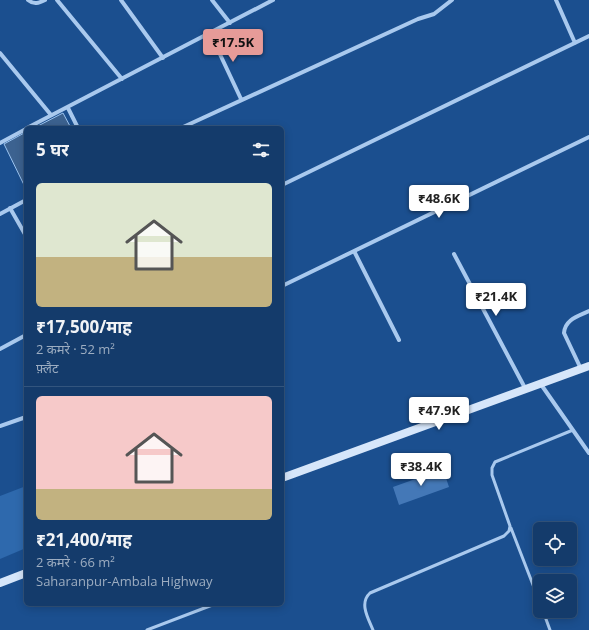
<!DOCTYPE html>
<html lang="hi">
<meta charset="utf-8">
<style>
body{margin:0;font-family:"Open Sans","Noto Sans Devanagari",sans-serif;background:#214673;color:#f1f3f6;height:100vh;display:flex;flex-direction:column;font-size:15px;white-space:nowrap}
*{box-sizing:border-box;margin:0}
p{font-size:13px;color:#9dadc1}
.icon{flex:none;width:22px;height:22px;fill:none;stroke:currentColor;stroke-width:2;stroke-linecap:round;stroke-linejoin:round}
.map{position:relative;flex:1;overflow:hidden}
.details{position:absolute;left:24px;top:126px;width:260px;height:480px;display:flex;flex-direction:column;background:#143b6b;border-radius:6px;box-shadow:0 2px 10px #0003,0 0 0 1px #33557e}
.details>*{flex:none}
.fabs{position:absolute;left:533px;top:522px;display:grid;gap:8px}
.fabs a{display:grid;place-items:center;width:44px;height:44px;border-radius:6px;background:#143b6b;box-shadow:0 2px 10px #0003,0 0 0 1px #33557e;font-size:20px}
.price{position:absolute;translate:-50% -34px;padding:0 9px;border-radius:4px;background:#fff;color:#222;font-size:13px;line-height:26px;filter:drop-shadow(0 1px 2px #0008)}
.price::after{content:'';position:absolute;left:50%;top:24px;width:12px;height:9px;margin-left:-6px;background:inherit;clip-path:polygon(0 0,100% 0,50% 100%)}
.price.on{background:#e69b98;color:#111}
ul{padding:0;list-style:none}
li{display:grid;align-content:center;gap:8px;height:212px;padding:0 12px}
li+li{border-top:1px solid #33557e}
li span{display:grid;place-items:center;height:124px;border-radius:6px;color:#555}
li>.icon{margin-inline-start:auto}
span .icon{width:72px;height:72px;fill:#fffc;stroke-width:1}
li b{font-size:17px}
h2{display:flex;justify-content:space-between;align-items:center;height:48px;padding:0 12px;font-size:17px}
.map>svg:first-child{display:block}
</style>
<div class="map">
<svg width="589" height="630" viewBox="0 0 589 630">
<rect width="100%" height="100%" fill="#1b4f8f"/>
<path fill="#2e69ad" d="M26,486V548L0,559V496Z"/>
<path fill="#3c6290" stroke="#9cc4f0" d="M63,113L71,128H34Z
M26,132V189L4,144Z"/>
<path fill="#4478b7" d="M443,469L449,487L399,505L393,487Z"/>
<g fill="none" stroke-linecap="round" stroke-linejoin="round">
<path stroke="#a9c9ee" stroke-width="3" d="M511,528L540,603
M543,611L550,630
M147,630L215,604
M373,630C368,618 359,603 370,593L504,536L509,531L510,526L492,475V468L495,462L573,430"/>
<path stroke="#a9c9ee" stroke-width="4" d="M28,0C34,5 39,3 45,0
M57,0L122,79
M121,0L163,58
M212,0L230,23
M556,0L575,43
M210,33L241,99
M0,53L51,115
M68,108L78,128
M27,128L273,0
M181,128L418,19L434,14L452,0
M0,143L26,129
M282,185L589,36
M10,208L26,236
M0,214L26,200
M354,251L399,340
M454,254L525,388
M282,286L589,137
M0,349L26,335
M581,369L564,333C565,319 579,316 589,311
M540,383L589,453
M0,426L26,417"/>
<path stroke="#d6e6fa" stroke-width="8" d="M282,478L589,366
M0,583L26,573"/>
</g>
</svg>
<div class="fabs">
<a><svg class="icon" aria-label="locate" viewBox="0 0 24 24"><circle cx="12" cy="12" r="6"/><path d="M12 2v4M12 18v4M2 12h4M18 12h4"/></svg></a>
<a><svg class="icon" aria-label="layers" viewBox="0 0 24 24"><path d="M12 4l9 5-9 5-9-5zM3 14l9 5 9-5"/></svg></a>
</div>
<b class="price on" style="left:233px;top:63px">₹17.5K</b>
<b class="price" style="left:439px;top:219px">₹48.6K</b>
<b class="price" style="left:496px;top:317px">₹21.4K</b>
<b class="price" style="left:439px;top:431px">₹47.9K</b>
<b class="price" style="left:421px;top:487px">₹38.4K</b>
<section class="details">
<h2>5 घर<svg class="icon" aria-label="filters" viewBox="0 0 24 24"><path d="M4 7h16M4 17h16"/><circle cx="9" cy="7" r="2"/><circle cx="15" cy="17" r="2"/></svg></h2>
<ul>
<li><span style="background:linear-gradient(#dfe7d0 60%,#c2b280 0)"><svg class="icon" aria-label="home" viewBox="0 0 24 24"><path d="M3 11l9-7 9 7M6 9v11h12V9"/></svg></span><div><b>₹17,500/माह</b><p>2 कमरे · 52 m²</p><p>फ़्लैट</p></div></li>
<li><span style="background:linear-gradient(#f6c9c9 75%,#c2b280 0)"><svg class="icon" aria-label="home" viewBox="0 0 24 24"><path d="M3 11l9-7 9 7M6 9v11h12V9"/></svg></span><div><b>₹21,400/माह</b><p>2 कमरे · 66 m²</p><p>Saharanpur-Ambala Highway</p></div></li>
</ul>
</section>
</div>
